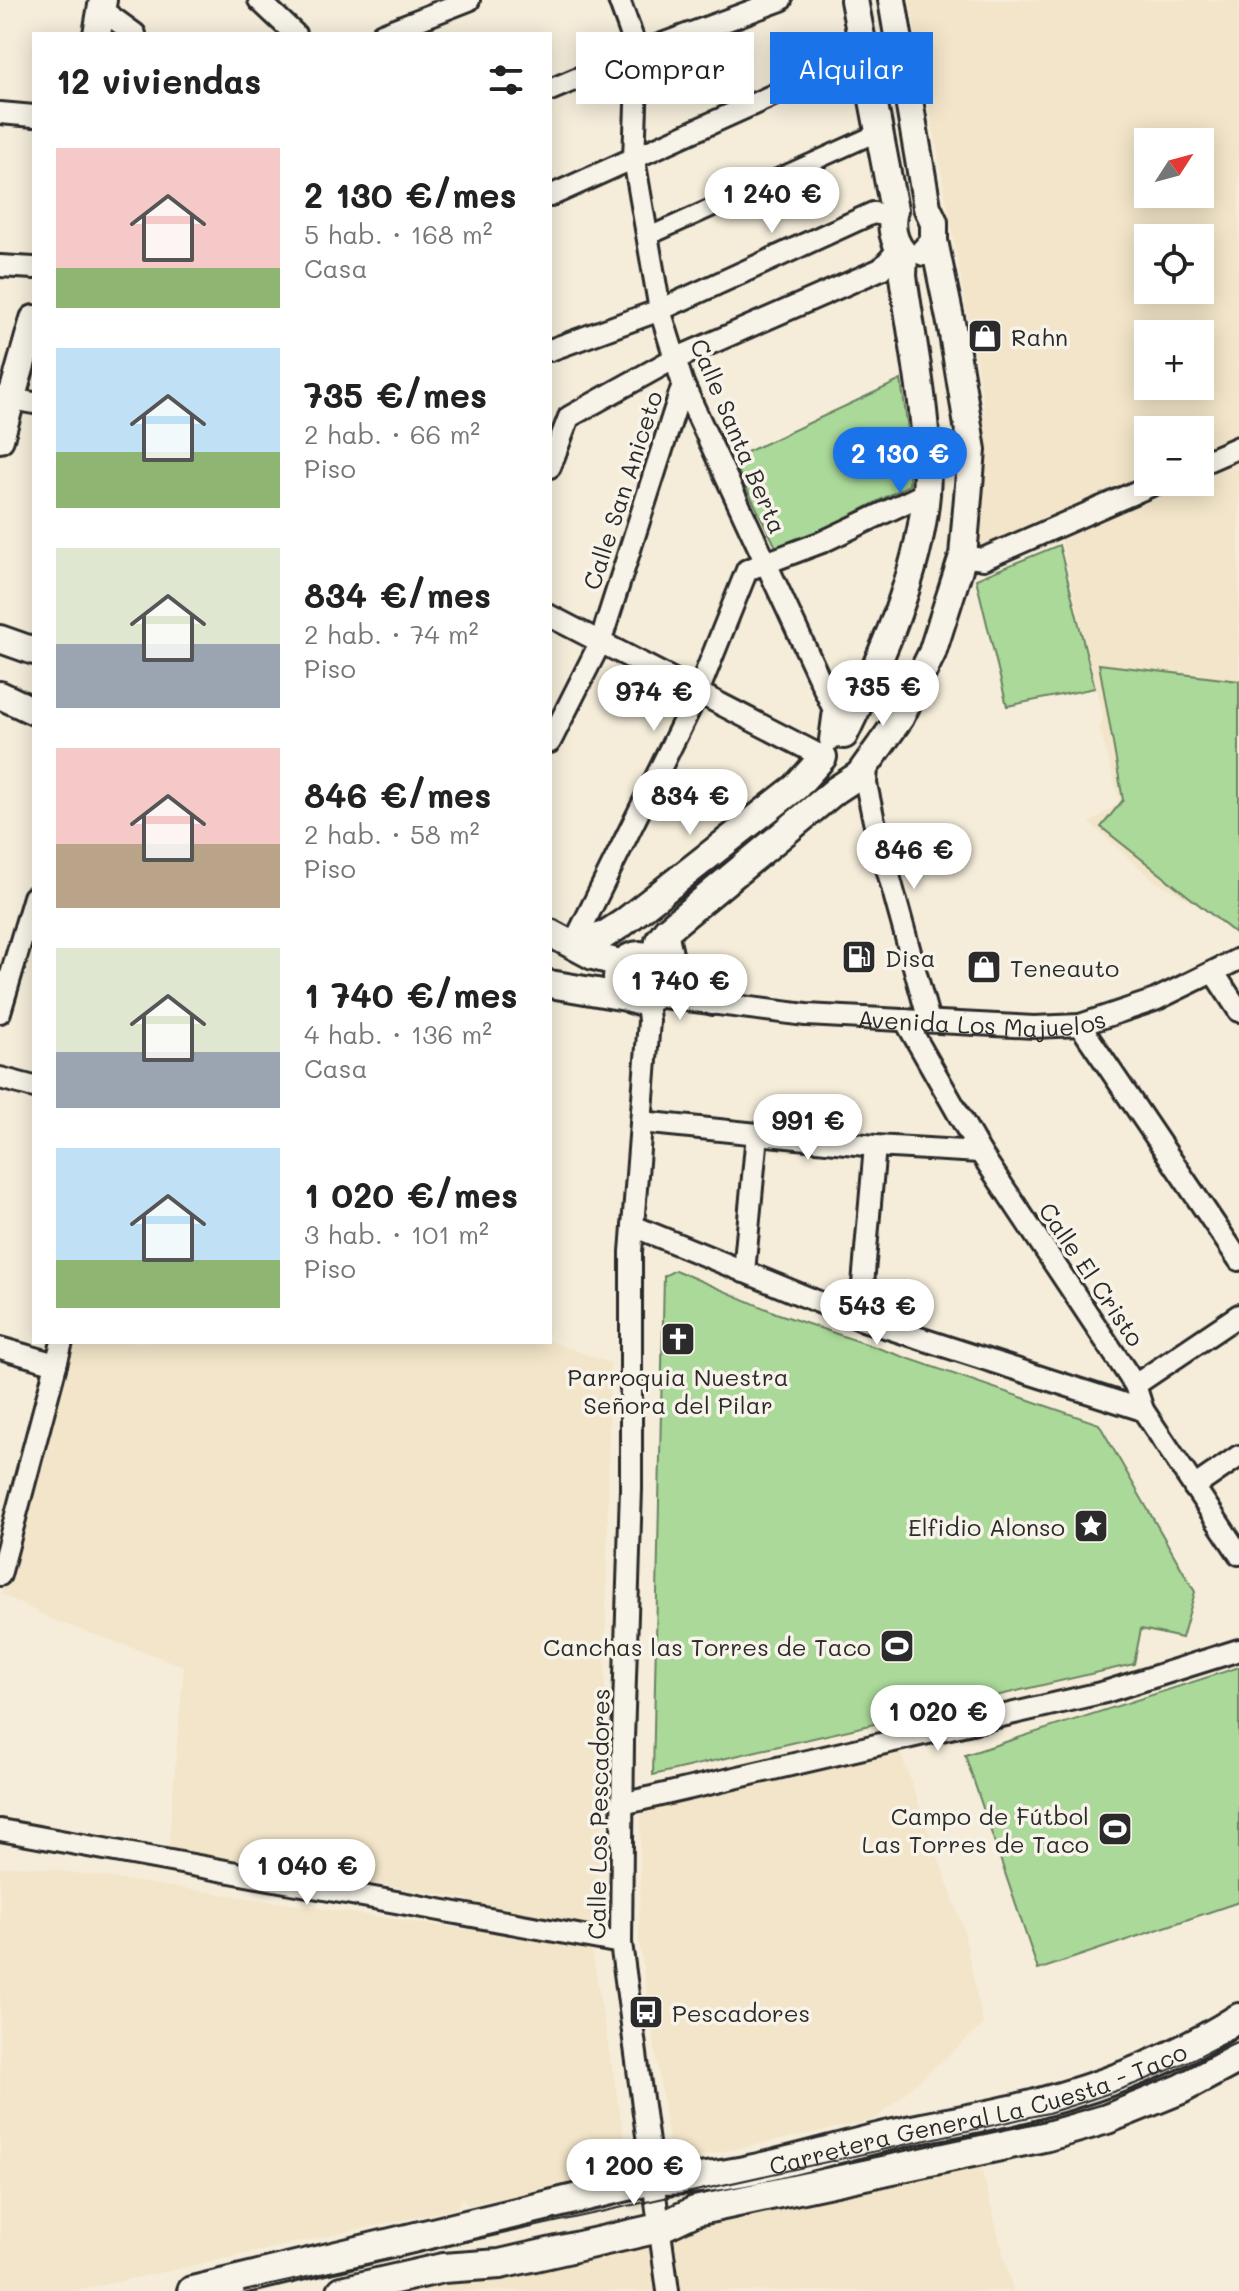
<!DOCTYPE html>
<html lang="es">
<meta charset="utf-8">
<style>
body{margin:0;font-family:Mali,sans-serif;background:#f6f6f6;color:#222;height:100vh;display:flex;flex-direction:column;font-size:30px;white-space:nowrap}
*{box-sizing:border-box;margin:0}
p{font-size:26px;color:#767676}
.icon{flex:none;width:44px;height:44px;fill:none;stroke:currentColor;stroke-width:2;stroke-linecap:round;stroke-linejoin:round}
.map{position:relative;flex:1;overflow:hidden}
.details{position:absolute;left:32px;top:32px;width:520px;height:1312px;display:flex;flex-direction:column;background:#fff;border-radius:0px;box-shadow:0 4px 20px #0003}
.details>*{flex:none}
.banner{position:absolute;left:576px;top:32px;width:542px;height:72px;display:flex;gap:16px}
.needle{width:52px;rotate:54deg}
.tools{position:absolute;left:1134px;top:128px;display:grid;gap:16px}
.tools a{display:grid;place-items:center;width:80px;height:80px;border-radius:0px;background:#fff;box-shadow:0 4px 20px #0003;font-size:40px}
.price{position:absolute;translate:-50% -68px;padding:0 18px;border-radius:28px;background:#fff;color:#222;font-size:26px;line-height:52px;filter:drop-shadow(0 2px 4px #0008)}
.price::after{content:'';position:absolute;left:50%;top:48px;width:24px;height:18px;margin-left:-12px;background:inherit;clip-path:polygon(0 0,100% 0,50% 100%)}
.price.on{background:#1a73e8;color:#fff}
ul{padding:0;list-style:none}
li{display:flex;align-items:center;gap:24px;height:200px;padding:0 24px}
li span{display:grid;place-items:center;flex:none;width:224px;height:160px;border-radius:0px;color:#555}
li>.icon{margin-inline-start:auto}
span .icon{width:96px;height:96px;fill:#fffc;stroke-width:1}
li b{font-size:34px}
h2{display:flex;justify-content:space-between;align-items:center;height:96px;padding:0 24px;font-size:34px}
.pill{padding:0 28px;border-radius:0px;background:#fff;box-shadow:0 4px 20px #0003;font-size:28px;line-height:72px}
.pill.on{background:#1a73e8;color:#fff}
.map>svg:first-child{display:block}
</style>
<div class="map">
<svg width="1239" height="2291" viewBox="0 0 1239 2291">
<rect width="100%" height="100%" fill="#f5edda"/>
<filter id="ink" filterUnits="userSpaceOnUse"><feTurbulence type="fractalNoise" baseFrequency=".0125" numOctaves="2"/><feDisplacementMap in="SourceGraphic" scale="16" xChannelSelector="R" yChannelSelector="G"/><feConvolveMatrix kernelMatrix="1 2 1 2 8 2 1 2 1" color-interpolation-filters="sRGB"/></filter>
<g filter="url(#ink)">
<path fill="#f2e5c9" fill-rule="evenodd" d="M910,0H1239V448L1200,465V430H1148V482L979,561L984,405ZM1148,142H1200V194H1148ZM1148,238H1200V290H1148ZM1148,334H1200V386H1148Z
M1239,461V938L1199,905L1153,880L1090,823L1120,802L1100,730L1103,715L1061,540L1192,482H1200V478Z
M550,1341L610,1363L603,1817L592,1952L630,2171L468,2205L462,2197L457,2208L75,2291H0V1868L11,1866L35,1867L468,1930V1899L168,1850L184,1666L56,1621L1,1594L68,1342Z
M900,1751L963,1927L983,2025L874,2120L672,2162L639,1940L641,1808Z
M980,2164L1013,2291H403Z"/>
<path fill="#aad999" stroke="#6a8262" stroke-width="2" d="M901,380L911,451L909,485L784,550L775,545L732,459Z
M1059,545L1095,688L1007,706L976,579Z
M1099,664L1239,681V901L1235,933L1101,827L1123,800Z
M627 977a13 13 0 1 1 26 0a13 13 0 1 1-26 0Z
M675,1270L776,1313L1099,1424L1195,1592L1182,1638L1141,1629L1134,1664L653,1775L664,1276Z
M1239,1667V1902L1038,1970L965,1755Z"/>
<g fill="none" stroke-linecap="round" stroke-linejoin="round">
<g stroke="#2b2b2b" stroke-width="22">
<path id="pedestrian" d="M649,236L877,133"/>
</g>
<g stroke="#2b2b2b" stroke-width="26">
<g id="minor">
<path d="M259,0L295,34"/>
<path d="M619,0L638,53L634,159L660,310L683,384L834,710L830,740"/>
<path d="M102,10L135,34"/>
<path d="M382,34L469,0"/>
<path d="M550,90L638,53L781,0"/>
<path d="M0,113L34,116"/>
<path d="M550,196L864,54"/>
<path d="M0,266L34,268"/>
<path d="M550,350L660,310L873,213L892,216"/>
<path d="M0,397L34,403"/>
<path d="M1200,464L1239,447"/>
<path d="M550,467L569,417L668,362L881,269L899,249"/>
<path d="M963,556L983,559L1159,482"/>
<path d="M550,616L823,757"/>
<path d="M550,742L600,643L683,384"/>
<path d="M867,764L866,784L874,821L929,1021"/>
<path d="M667,930C676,976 676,975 712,1004"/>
<path d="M574,943L698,692L747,570L822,542L926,493"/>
<path d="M1214,973L1239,1011"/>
<path id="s1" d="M655,996L806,1015L1034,1027L1080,1025L1155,1000L1239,959"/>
<path d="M647,1000L649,1021L631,1252V1489L623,1740L621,1943L668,2291"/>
<path d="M0,1012L34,897"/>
<path d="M905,1020L980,1152L1135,1385L1143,1410L1239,1554"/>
<path d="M1080,1025L1239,1260"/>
<path d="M0,1078L34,1087"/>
<path d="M641,1122L875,1146L980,1152"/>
<path d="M633,1226L860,1319L1143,1410"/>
<path d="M744,1272L757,1134"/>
<path d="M860,1319L875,1146"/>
<path d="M0,1348L56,1364"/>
<path d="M1135,1385L1239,1315"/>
<path d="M1194,1487L1239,1456"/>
<path d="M0,1575L62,1342"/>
<path d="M622,1804L1105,1692L1239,1650"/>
<path d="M0,1830L621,1943"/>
</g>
</g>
<g stroke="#2b2b2b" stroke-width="32">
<path id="tertiary" d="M854,0L894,210C890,226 893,242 904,254
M892,0L927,207L934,222V241L924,252
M97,34L103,0
M0,439L34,319
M0,639L34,651
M0,695L34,711
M844,735C880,661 919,576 926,494C931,428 912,342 903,276L904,254
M550,933L593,956L620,963
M574,943L603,936L623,923L796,787L823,757
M617 978a23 23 0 1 1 46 0a23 23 0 1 1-46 0Z
M656,961L659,941L667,930L836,790L859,775L900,718L932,653L963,556L972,450L952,328L934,241
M550,984L626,997"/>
</g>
<g stroke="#2b2b2b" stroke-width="34">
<g id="secondary">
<path id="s2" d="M192,2291L653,2180C733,2182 812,2153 890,2135C939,2123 990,2117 1039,2103C1108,2085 1178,2057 1239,2018"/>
<path d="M342,2291L443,2268L500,2264L659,2228L695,2211L1048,2136L1107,2119L1181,2089L1239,2058"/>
</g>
</g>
<use href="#pedestrian" stroke="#f7f3e8" stroke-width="16"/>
<use href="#minor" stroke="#f7f3e8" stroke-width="20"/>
<use href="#tertiary" stroke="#f7f3e8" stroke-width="26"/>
<use href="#secondary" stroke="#f7f3e8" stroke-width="28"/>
<path stroke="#2b2b2b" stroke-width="2" d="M244,2291L1048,2113C1114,2093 1180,2070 1239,2034"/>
</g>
</g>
<defs>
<g id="shop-square" transform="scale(1.8)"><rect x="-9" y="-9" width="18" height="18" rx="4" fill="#2b2b2b" stroke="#f7f3e8"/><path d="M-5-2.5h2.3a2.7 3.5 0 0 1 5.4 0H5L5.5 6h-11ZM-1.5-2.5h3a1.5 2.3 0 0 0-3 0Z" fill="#fff"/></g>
<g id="fuel-square" transform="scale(1.8)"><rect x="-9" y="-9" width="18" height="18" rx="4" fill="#2b2b2b" stroke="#f7f3e8"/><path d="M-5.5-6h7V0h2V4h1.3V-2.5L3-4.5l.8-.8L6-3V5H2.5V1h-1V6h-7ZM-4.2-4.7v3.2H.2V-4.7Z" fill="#fff"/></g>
<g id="church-square" transform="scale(1.8)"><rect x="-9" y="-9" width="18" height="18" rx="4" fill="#2b2b2b" stroke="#f7f3e8"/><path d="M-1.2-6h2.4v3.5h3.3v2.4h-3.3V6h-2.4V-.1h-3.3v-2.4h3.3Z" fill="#fff"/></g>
<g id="sight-square" transform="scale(1.8)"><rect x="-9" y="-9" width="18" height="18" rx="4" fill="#2b2b2b" stroke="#f7f3e8"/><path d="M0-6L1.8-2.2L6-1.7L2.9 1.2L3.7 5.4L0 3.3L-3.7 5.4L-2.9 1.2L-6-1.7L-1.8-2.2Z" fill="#fff"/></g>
<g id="stadium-square" transform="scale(1.8)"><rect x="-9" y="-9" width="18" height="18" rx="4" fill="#2b2b2b" stroke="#f7f3e8"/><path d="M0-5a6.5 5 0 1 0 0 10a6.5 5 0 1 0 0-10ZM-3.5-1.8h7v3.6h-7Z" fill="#fff"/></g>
<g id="bus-square" transform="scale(1.8)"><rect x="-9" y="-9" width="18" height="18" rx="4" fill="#2b2b2b" stroke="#f7f3e8"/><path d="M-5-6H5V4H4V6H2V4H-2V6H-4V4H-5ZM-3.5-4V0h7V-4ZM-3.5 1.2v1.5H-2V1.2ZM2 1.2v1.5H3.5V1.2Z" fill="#fff"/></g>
</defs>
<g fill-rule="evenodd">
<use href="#shop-square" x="985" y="336"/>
<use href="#fuel-square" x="859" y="957"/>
<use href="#shop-square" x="984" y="967"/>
<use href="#church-square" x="678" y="1339"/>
<use href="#sight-square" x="1091" y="1526"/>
<use href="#stadium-square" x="897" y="1646"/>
<use href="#stadium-square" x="1115" y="1829"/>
<use href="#bus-square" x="646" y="2012"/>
</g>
<g text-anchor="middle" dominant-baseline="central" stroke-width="7" stroke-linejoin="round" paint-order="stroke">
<g font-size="24" fill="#2b2b2b" stroke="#f7f3e8" text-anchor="start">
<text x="1011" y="336">Rahn</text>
<text x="885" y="957">Disa</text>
<text x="1010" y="967">Teneauto</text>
<text x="678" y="1376" text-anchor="middle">Parroquia Nuestra<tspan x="678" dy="28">Señora del Pilar</tspan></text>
<text x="1065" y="1526" text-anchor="end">Elfidio Alonso</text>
<text x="871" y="1646" text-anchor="end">Canchas las Torres de Taco</text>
<text x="1089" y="1815" text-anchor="end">Campo de Fútbol<tspan x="1089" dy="28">Las Torres de Taco</tspan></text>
<text x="672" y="2012">Pescadores</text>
</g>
<g font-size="24" fill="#2b2b2b" stroke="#f7f3e8">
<text transform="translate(739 436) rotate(67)">Calle Santa Berta</text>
<text transform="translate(622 490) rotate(-72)">Calle San Aniceto</text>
<text stroke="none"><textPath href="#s1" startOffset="328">Avenida Los Majuelos</textPath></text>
<text transform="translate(1092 1274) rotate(56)">Calle El Cristo</text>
<text transform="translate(598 1814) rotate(-89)">Calle Los Pescadores</text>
<text stroke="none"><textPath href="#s2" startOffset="808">Carretera General La Cuesta - Taco</textPath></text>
</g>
</g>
</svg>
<div class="tools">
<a><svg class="needle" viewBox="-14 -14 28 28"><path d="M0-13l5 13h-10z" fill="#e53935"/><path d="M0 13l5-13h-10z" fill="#767676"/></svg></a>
<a><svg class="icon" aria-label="locate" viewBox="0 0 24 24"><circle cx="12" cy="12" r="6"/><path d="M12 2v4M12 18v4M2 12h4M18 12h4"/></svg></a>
<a>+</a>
<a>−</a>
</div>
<b class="price" style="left:772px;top:235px">1 240 €</b>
<b class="price on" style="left:900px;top:495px">2 130 €</b>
<b class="price" style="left:883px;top:728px">735 €</b>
<b class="price" style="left:654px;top:733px">974 €</b>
<b class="price" style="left:690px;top:837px">834 €</b>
<b class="price" style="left:914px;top:891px">846 €</b>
<b class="price" style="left:680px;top:1022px">1 740 €</b>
<b class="price" style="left:808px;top:1162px">991 €</b>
<b class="price" style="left:877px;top:1347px">543 €</b>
<b class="price" style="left:938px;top:1753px">1 020 €</b>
<b class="price" style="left:307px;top:1907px">1 040 €</b>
<b class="price" style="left:634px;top:2207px">1 200 €</b>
<div class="banner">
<a class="pill">Comprar</a>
<a class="pill on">Alquilar</a>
</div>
<section class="details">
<h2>12 viviendas<svg class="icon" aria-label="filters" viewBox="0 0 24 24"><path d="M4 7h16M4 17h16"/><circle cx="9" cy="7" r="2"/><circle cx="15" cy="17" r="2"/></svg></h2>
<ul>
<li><span style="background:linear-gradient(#f6c9c9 75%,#8fb573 0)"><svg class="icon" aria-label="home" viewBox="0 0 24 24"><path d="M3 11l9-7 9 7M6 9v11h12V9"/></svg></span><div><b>2 130 €/mes</b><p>5 hab. · 168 m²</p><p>Casa</p></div></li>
<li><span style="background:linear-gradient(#bfe0f5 65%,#8fb573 0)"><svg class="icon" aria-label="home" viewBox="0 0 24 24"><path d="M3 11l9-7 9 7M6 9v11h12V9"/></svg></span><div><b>735 €/mes</b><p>2 hab. · 66 m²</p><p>Piso</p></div></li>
<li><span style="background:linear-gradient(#dfe7d0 60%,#9aa5b1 0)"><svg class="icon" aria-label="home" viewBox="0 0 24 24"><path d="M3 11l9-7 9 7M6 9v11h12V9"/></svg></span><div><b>834 €/mes</b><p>2 hab. · 74 m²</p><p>Piso</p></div></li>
<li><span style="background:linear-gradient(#f6c9c9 60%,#b9a48a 0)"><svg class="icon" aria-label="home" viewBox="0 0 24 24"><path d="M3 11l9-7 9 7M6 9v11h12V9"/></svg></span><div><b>846 €/mes</b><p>2 hab. · 58 m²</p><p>Piso</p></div></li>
<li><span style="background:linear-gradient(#dfe7d0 65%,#9aa5b1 0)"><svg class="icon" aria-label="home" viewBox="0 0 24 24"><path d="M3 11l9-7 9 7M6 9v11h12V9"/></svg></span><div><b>1 740 €/mes</b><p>4 hab. · 136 m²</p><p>Casa</p></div></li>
<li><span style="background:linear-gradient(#bfe0f5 70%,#8fb573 0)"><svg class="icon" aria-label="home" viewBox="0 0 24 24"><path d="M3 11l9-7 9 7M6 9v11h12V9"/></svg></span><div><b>1 020 €/mes</b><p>3 hab. · 101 m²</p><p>Piso</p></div></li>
</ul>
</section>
</div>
